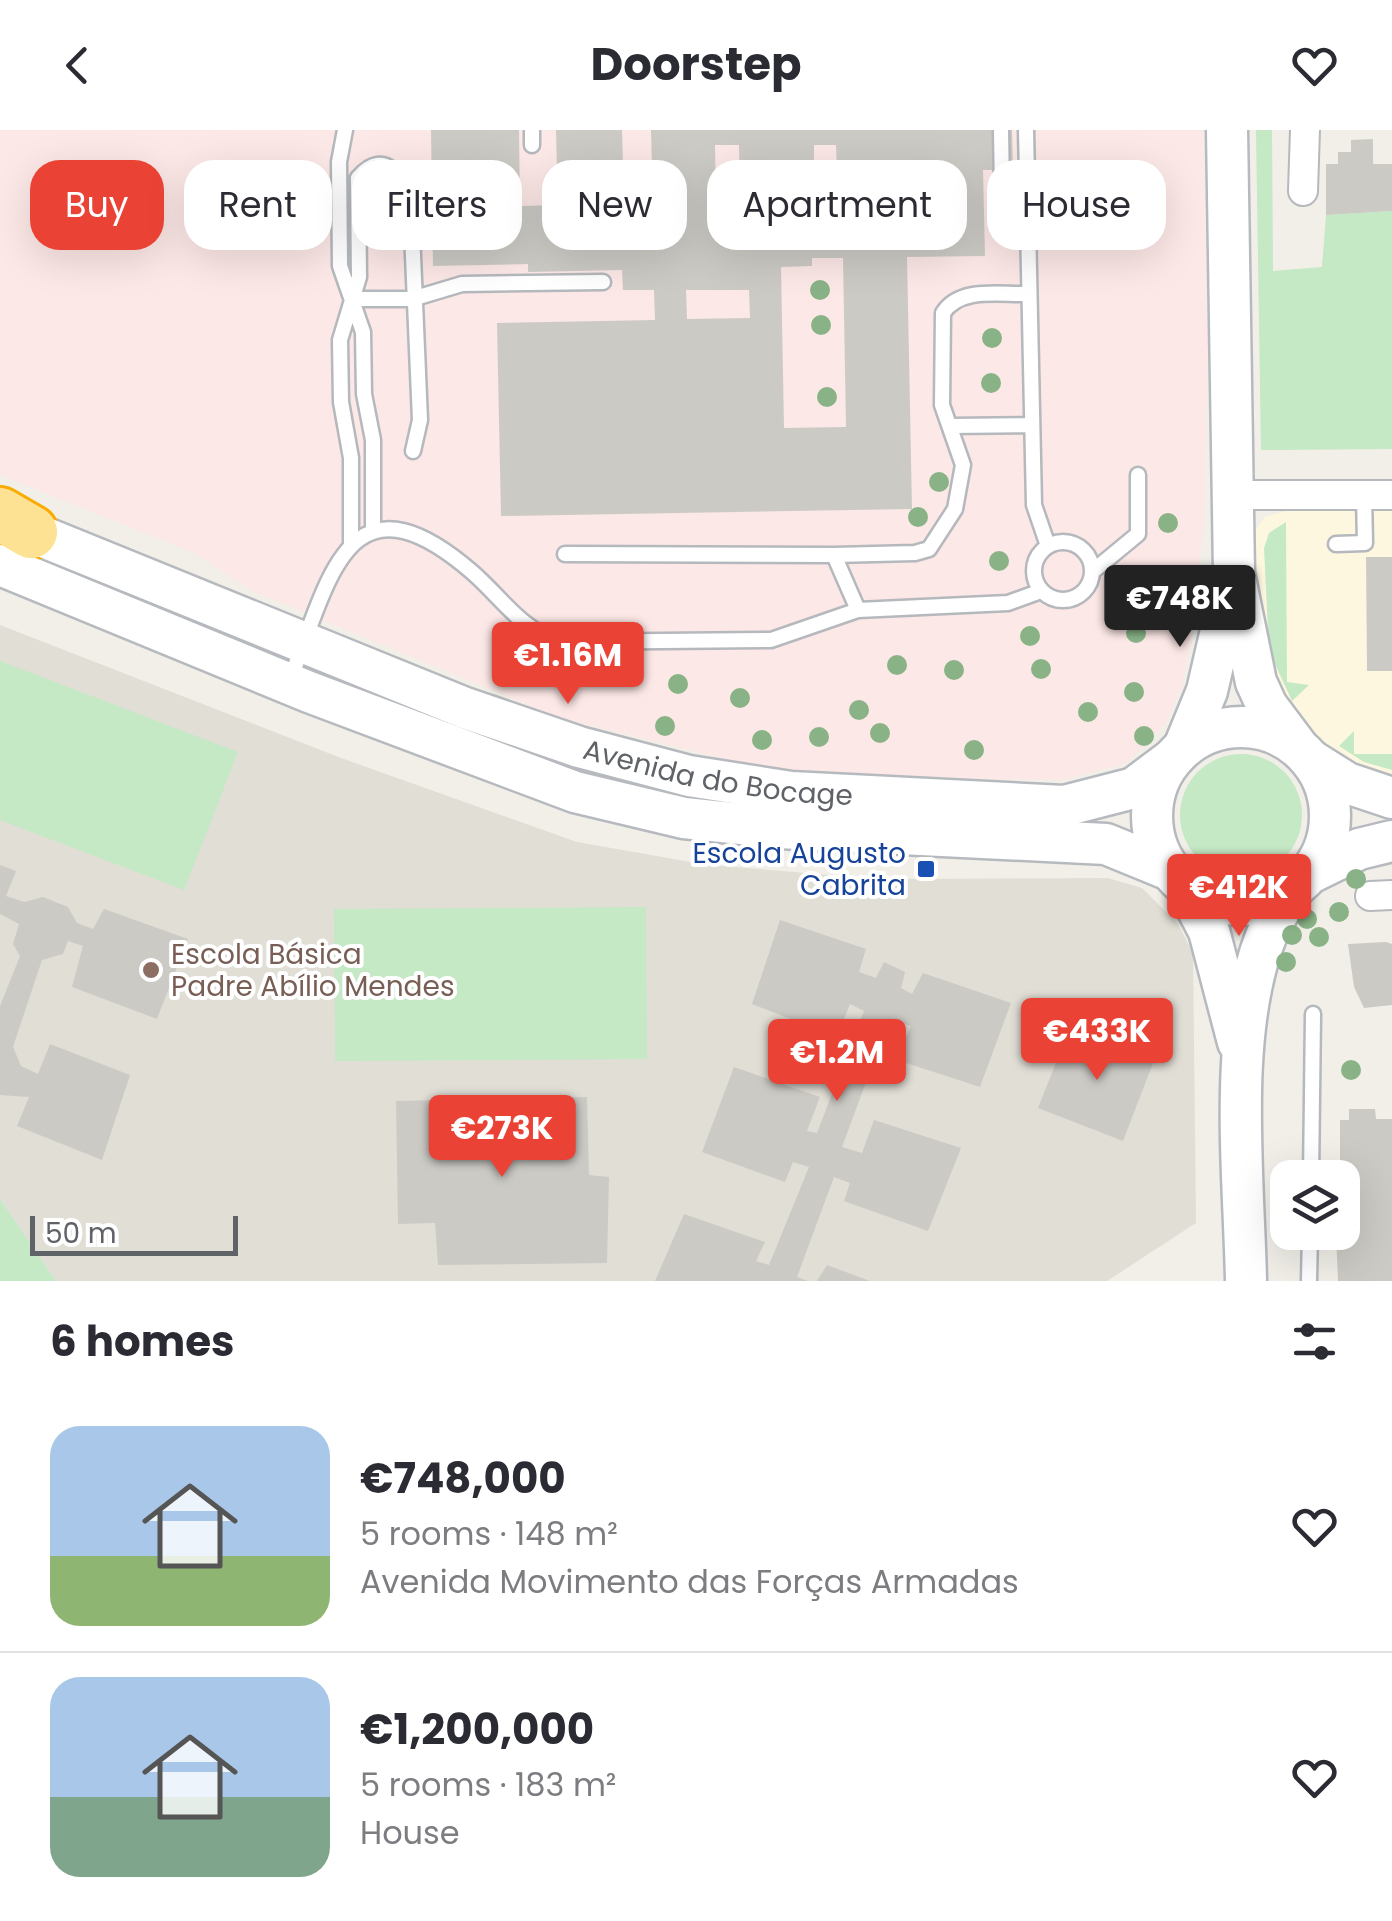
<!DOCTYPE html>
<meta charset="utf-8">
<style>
body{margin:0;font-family:Poppins,sans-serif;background:#f2f2f3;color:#2b2b33;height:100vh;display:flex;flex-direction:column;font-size:38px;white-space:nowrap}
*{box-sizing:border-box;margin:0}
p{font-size:32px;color:#7c7c81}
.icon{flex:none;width:55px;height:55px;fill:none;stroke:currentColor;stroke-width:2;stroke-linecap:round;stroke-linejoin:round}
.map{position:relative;height:1151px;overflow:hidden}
.details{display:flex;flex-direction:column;background:#fff;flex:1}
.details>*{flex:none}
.guide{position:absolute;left:30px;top:30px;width:1332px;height:90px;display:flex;gap:20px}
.controls{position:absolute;left:1270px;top:1030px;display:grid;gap:20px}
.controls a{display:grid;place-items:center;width:90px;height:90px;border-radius:20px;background:#fff;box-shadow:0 10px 40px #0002;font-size:50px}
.scale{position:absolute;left:30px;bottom:25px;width:208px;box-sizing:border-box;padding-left:10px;border:5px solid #5f6368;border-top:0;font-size:28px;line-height:35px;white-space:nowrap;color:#5f6368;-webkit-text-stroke:8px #fff;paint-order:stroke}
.price{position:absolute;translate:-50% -85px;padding:0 22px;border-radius:10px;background:#ea4335;color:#fff;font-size:32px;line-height:65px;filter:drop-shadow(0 2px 5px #0008)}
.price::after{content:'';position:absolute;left:50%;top:60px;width:30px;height:22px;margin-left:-15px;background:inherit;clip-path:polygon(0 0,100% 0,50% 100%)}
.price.on{background:#222;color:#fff}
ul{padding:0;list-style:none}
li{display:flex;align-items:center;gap:30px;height:250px;padding:0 50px}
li+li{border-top:2px solid #e1e1e2}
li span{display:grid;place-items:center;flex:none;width:280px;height:200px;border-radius:30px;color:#555}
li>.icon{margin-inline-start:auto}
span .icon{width:120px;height:120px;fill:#fffc;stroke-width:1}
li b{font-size:42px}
h2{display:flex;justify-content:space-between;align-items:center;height:120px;padding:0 50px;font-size:42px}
.tag{padding:0 35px;border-radius:30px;background:#fff;box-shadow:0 10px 40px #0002;font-size:35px;line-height:90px}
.tag.on{background:#ea4335;color:#fff}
header{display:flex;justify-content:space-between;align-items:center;height:130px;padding:0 50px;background:#fff;font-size:45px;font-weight:700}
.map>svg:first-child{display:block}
</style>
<header><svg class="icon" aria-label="back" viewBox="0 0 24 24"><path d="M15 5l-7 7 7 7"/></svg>Doorstep<svg class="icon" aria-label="heart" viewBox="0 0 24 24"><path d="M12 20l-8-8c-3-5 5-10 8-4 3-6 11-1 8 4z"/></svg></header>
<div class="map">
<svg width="1392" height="1151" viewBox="0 0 1392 1151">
<rect width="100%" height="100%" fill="#f1efe8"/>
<path fill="#fef7e0" d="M1392,377V650L1350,637L1317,614L1284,578L1261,533L1252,406L1265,387L1293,379Z"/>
<path fill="#e1ded6" d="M0,495L341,628L577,712L702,734L874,749L1108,748L1142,758L1178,794L1193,823L1196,1093L1107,1151H56L0,1069Z"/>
<path fill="#fce8e6" d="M0,0H1203L1208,200L1205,381L1191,514L1181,558L1165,594L1127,633L1063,650L847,648L756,637L560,588L250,460L194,423L0,345Z"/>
<path fill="#c5e8c5" d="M1256,0H1272L1273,141L1322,137L1326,85L1392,81V319L1261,320Z
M1286,392L1287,552L1309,555L1292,571L1269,521L1264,418L1269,403Z
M0,531L238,622L184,760L0,690Z
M1354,601V624H1392V640L1364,632L1339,616Z
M1180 685a61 61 0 1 1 122 0a61 61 0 1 1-122 0Z
M646,777L647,929L335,931L334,779Z
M0,1069L56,1151H0Z"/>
<path fill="#cccac5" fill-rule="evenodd" d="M431,0H519L520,76L558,75L556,0H622L624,74L653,73L651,0H1012L1013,40H983L985,126L907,127L912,379L501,386L497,193L655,190L654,160H623L622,140L528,142V134L433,136ZM715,15H739L740,66H716ZM814,15H836L838,63L814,62ZM812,128H843L846,297L784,298L781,137L812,136ZM686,160H749L750,188L687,189Z
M1373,9V34H1392V81L1326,85V34H1338V22H1351V10Z
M1366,427H1392V541H1367Z
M0,735L16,741L6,766L24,772L43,767L68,777L77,793L93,799L104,779L188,809L157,889L72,857L83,816L68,811L63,824L42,830L13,917L21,936L38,944L50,914L130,945L102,1030L17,996L29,967L0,965V876L20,826L13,814L19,794L0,784Z
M780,790L866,819L859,842L876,848L884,832L905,842L901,858L912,864L923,843L1011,873L980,957L897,930L911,896L889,890L842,1017L862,1023L874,990L961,1018L928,1101L844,1071L850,1053L834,1047L797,1147L808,1151H655L684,1084L765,1112L756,1131L769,1135L809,1037L793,1032L785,1052L702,1022L734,937L820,967L807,1001L817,1003L864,881L850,874L837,907L752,874Z
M1386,812L1392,814V875L1364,878L1354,857L1348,814Z
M1071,895L1155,928L1123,1011L1038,978Z
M587,967L589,1045L609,1047L607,1133L438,1135L435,1093L398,1094L396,971Z
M1349,979H1375L1376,989H1392V1151H1338L1336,1105L1344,1104V1044H1335L1336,1030H1340V990H1349Z
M827,1135L870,1151H817Z"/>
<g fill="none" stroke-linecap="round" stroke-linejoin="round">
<g stroke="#b5b8bc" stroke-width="19">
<path id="lane" d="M345,0L339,32L340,136L363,202L364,264L373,310V400
M532,0V15
M1001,0L1002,59L1028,90
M1026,0L1034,375L1048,416
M352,169H412L462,154L603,152
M951,296L1032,295
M1034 441a29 29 0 1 1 58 0a29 29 0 1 1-58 0Z
M351,414V328L341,272L340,210L359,147L358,48C386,15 406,51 411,79L420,290L413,321
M1336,414L1365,413L1364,365
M565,424L834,425L858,480
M834,425L915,423L929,419L955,379L963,335L942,275L943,183C960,156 1001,165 1029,164
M1092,442L1138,404V345
M289,552C329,453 346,334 472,442C503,469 520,499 560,512L771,510L858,480L1008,473L1041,461
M1311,1048L1313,884
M1309,1151L1310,1102"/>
</g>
<g stroke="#b5b8bc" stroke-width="32">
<path id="street" d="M1303,61L1305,0
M1235,365H1392
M1370,766L1392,765"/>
</g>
<g stroke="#b6babf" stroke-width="45">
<g id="secondary">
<path d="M1227,0L1234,443L1256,552L1267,576L1297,616"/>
<path id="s1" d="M4,391L465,578L579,617L689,646L791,662L1064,676L1134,658L1170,631"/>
<path d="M0,435L309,562L575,662L684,688L779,698L1106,714L1172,741"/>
<circle cx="1241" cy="686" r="89"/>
<path d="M1184,617L1207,561L1231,457"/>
<path d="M1312,631L1347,653L1392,668"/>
<path d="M1308,744L1359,719L1392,711"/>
<path d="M1185,755L1209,801L1238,912"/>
<path d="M1246,1151C1244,1047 1227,901 1267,804C1274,788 1285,772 1294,757"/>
</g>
</g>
<g stroke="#f9ab00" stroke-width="58">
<path id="highway" d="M0,384L31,402"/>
</g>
<use href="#lane" stroke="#fff" stroke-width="14"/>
<use href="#street" stroke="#fff" stroke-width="28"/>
<use href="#secondary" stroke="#fff" stroke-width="40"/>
<use href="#highway" stroke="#fde293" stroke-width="52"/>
</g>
<g fill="#89b387">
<circle cx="1113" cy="61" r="10"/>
<circle cx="820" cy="160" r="10"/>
<circle cx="821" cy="195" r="10"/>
<circle cx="992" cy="208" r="10"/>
<circle cx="991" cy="253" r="10"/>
<circle cx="827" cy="267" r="10"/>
<circle cx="939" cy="352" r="10"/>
<circle cx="918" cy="387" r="10"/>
<circle cx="1168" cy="393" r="10"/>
<circle cx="999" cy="431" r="10"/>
<circle cx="1136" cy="503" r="10"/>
<circle cx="1030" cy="506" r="10"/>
<circle cx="897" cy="535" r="10"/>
<circle cx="1041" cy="539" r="10"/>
<circle cx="954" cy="540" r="10"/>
<circle cx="678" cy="554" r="10"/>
<circle cx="1134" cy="562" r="10"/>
<circle cx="740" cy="568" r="10"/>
<circle cx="859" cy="580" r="10"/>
<circle cx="1088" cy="582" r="10"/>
<circle cx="665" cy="596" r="10"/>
<circle cx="880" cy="603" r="10"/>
<circle cx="1144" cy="606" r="10"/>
<circle cx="819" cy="607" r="10"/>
<circle cx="762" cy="610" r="10"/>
<circle cx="974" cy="620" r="10"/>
<circle cx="1356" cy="749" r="10"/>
<circle cx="1339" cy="782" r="10"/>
<circle cx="1307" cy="789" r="10"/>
<circle cx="1292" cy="805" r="10"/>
<circle cx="1319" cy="807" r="10"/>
<circle cx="1286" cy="832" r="10"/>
<circle cx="1351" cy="940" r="10"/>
</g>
<rect fill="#1a4fb4" stroke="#fff" stroke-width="4" x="916" y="729" width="20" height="20" rx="5"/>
<circle fill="#8d6e63" stroke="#fff" stroke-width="4" cx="151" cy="840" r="10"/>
<g text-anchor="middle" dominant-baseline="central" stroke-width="8" stroke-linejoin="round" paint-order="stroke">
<g font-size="28" fill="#5f6368" stroke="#fff">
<text stroke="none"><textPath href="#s1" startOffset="760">Avenida do Bocage</textPath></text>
</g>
<g font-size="28" fill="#164399" stroke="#fff" text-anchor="end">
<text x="906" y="723">Escola Augusto<tspan x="906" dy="32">Cabrita</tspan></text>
</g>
<g font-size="28" fill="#785e54" stroke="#fff" text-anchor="start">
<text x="171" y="824">Escola Básica<tspan x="171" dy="32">Padre Abílio Mendes</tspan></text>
</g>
</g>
</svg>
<div class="controls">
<a><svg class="icon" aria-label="layers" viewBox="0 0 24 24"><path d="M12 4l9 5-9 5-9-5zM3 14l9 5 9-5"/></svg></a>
</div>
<div class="scale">50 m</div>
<b class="price on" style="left:1180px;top:520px">€748K</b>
<b class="price" style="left:568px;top:577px">€1.16M</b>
<b class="price" style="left:1239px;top:809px">€412K</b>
<b class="price" style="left:1097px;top:953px">€433K</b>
<b class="price" style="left:837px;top:974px">€1.2M</b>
<b class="price" style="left:502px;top:1050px">€273K</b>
<div class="guide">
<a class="tag on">Buy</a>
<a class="tag">Rent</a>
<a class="tag">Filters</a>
<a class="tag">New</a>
<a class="tag">Apartment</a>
<a class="tag">House</a>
</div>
</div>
<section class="details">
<h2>6 homes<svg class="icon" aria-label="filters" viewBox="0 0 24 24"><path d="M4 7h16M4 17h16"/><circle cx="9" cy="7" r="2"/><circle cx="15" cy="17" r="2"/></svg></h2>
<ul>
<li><span style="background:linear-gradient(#a9c7e8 65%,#8fb573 0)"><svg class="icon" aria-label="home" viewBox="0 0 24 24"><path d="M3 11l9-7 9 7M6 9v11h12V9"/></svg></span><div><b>€748,000</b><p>5 rooms · 148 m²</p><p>Avenida Movimento das Forças Armadas</p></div><svg class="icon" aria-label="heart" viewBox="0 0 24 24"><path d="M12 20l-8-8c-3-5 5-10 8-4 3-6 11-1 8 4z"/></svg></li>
<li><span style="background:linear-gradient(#a9c7e8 60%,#7fa58c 0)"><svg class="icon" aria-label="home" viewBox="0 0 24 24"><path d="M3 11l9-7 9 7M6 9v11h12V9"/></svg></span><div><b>€1,200,000</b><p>5 rooms · 183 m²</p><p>House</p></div><svg class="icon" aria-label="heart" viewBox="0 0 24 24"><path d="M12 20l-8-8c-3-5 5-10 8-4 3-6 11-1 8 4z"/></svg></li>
</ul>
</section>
